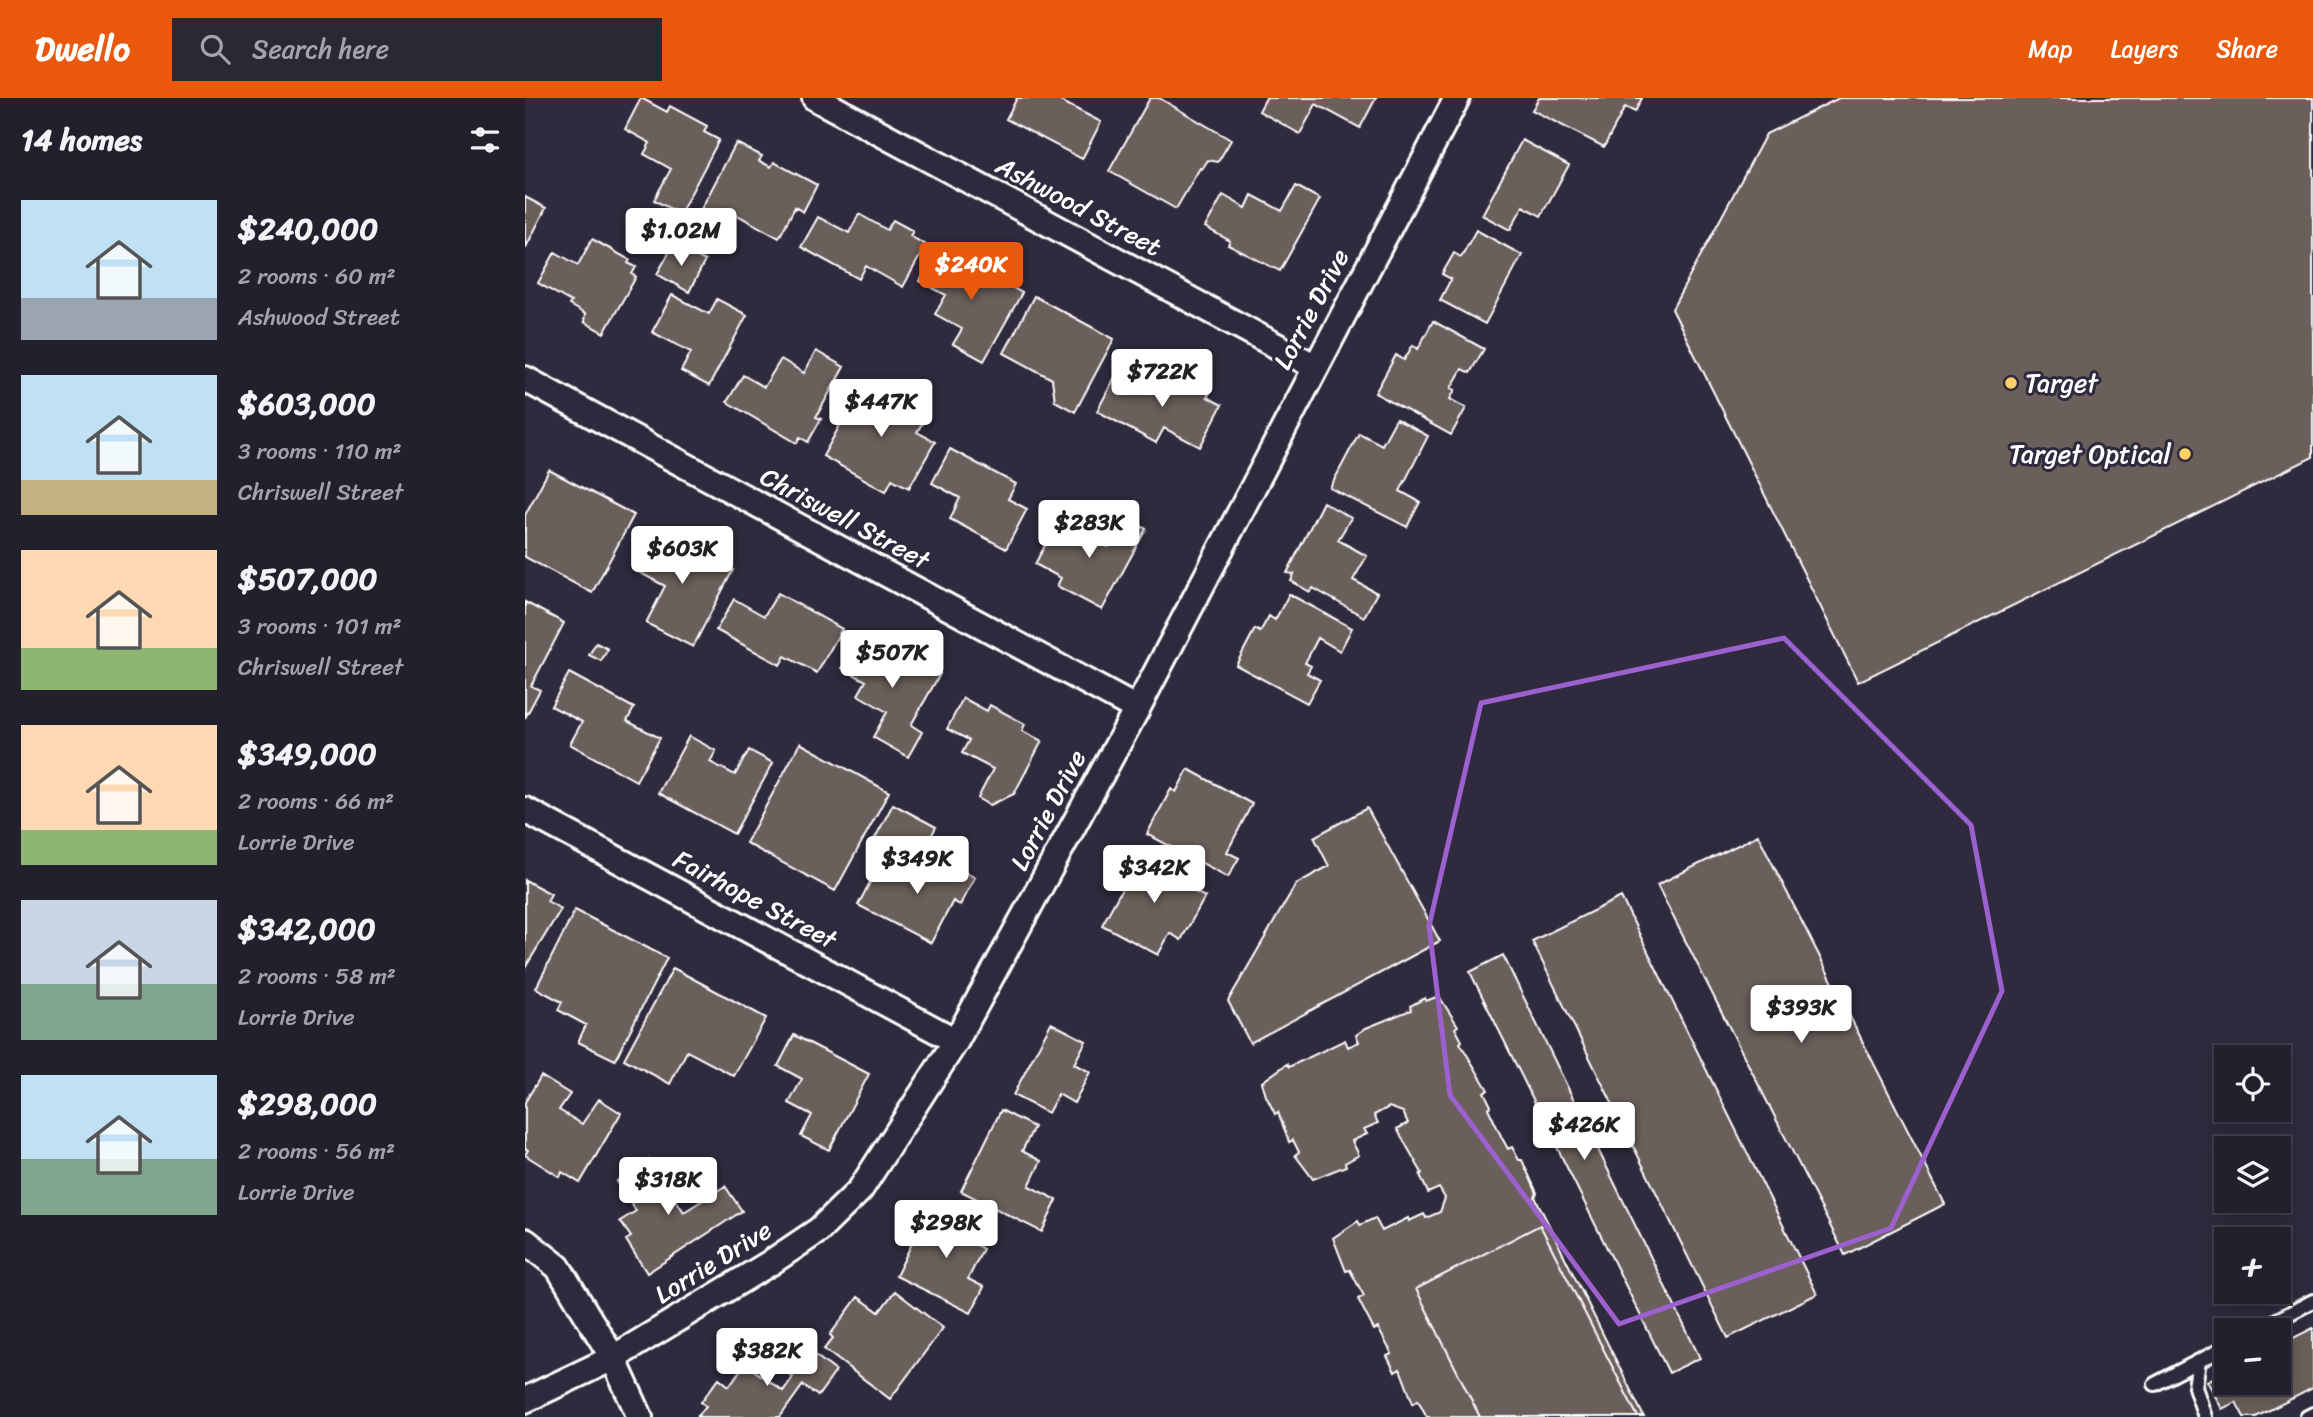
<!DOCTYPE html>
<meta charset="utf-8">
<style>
body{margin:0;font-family:Sriracha,sans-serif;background:#2b2836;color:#f1f3f6;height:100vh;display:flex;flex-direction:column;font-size:26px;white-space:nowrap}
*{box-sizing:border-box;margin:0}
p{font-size:23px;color:#a3a3aa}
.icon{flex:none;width:38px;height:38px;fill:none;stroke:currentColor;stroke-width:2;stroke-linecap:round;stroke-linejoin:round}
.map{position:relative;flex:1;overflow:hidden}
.drawer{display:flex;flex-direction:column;background:#23202e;width:525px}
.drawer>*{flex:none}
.controls{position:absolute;left:1689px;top:947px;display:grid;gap:14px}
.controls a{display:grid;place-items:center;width:77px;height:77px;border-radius:0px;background:#23202e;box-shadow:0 4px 18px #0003,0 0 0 2px #403e4a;font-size:35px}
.price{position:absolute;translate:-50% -60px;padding:0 16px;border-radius:7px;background:#fff;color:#222;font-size:23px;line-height:46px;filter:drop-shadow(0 2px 4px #0008)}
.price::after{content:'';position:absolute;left:50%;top:42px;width:21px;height:16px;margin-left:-10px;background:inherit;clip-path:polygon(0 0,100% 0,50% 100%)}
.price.selected{background:#ea580c;color:#fff}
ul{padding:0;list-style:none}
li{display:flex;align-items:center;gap:21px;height:175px;padding:0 21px}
li span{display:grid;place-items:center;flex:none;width:196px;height:140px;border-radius:0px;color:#555}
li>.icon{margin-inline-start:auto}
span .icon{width:84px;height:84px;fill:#fffc;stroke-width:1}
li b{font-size:30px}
h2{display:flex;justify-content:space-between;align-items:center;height:84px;padding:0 21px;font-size:30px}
header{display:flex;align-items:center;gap:42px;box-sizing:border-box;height:98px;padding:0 35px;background:#ea580c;color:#fff}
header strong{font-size:33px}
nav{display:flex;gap:38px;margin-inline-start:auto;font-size:24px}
.search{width:490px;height:63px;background:#2b2836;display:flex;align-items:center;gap:18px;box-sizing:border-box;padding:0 24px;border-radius:0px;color:#a3a3aa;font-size:26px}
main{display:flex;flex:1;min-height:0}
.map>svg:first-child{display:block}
</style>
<header>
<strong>Dwello</strong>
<div class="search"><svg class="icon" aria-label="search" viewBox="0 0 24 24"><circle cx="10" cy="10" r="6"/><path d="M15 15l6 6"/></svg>Search here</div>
<nav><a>Map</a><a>Layers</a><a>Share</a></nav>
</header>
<main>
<section class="drawer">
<h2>14 homes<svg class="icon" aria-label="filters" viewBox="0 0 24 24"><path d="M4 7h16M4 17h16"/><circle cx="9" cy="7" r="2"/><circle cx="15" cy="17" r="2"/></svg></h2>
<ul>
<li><span style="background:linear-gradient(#bfe0f5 70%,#9aa5b1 0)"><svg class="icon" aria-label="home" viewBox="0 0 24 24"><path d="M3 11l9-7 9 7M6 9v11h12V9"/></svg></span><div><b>$240,000</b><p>2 rooms · 60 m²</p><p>Ashwood Street</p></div></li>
<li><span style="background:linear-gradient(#bfe0f5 75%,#c2b280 0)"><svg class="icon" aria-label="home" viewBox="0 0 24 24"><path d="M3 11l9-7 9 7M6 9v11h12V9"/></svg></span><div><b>$603,000</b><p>3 rooms · 110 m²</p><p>Chriswell Street</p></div></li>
<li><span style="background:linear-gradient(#ffd9b3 70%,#8fb573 0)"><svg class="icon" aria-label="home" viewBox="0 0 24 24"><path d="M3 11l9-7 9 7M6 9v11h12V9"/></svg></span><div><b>$507,000</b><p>3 rooms · 101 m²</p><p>Chriswell Street</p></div></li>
<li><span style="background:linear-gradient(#ffd9b3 75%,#8fb573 0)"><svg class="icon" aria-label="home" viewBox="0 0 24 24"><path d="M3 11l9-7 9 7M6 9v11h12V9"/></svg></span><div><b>$349,000</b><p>2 rooms · 66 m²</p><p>Lorrie Drive</p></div></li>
<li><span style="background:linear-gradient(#c9d6e8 60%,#7fa58c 0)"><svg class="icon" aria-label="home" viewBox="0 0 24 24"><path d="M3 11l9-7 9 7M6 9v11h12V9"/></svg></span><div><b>$342,000</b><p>2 rooms · 58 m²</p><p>Lorrie Drive</p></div></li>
<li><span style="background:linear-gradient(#bfe0f5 60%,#7fa58c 0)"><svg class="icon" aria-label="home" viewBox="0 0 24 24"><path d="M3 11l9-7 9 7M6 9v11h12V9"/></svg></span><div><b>$298,000</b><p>2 rooms · 56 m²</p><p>Lorrie Drive</p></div></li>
</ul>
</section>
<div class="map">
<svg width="1788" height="1319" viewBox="0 0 1788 1319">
<rect width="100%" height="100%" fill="#2f2a3d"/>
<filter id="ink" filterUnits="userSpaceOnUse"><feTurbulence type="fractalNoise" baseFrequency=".0143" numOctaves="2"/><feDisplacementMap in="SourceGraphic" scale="14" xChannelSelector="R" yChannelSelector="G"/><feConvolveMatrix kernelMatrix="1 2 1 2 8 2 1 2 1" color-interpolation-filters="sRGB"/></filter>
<g filter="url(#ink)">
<path fill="#6b5e5a" stroke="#fff" stroke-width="2" d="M116,0L142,14L145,8L182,28L179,34L194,42L155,116L129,102L146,71L119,56L125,45L100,31Z
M492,0H530L576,24L557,61L481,21Z
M625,0H634L706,42L693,64L683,62L677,71L675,70L651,111L584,73Z
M741,0H851L835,30L791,6L775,36L734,13Z
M1014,0H1117L1110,14L1100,9L1079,49L1007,12Z
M1314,0H1788V359L1333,584L1147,211L1241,36Z
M997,42L1044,67L1016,118L998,108L985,132L957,117Z
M211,45L237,58L234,63L246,69L249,64L292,87L278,114L270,109L254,140L207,114L199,128L174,115Z
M771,88L795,101L755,173L703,147L705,143L680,129L698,97L721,110L727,97L757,113Z
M0,99L21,110L0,151Z
M334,116L362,132L368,122L388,133L385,138L401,147L378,189L341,168L334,181L276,149L293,119L324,135Z
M951,132L997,157L960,226L915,202L926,181L917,176L929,155L936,159Z
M67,141L105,162L103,165L111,169L107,176L111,179L79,235L59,224L60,216L44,207L46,204L13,185L30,154L53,167Z
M149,146L180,163L164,194L132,176Z
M414,149L497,195L459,263L428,246L437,231L410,216L421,197L395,183Z
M147,197L184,216L192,201L222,217L184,288L156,273L166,254L127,234Z
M509,198L589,241L550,314L530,303L527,281L479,255Z
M908,223L959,251L945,275L937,271L926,290L930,292L925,301L941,310L926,337L850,295L871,257L879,262L888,247L893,251Z
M291,253L319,269L291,319L296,321L283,344L275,339L272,345L202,304L218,277L239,289L256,261L279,275Z
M635,276L662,291L667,283L686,293L682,299L697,307L675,349L639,330L631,345L572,313L591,277L625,295Z
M336,289L351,298L356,290L399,310L401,319L392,334L410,344L384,390L367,381L361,393L298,358Z
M871,321L903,338L875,393L895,404L882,429L805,390L834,335L857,347Z
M425,351L491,386L483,401L502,411L481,451L425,421L435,400L407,385Z
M24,372L109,417L67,495L0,459V417Z
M798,404L826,420L813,442L842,458L828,482L852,495L839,519L788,490L785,494L766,483L769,476L762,475Z
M600,419L621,431L577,512L532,488L536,480L510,466L534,422L583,449Z
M133,431L208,472L168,549L121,525L140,488L110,472Z
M253,495L317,531L292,575L260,558L255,567L191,532L209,501L239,518Z
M764,496L827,530L815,553L793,540L780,565L786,568L782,575L795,582L782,605L711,567L730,531L735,534L744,518L750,522Z
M0,504L39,525L6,588L15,592L0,620Z
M333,539L358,552L361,546L415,576L386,627L397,634L383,659L348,639L362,614L333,597L341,583L317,570Z
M71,545L83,551L76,563L64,557Z
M44,575L109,610L102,623L135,640L111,683L45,646L57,624L26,608Z
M438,600L462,613L465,607L500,626L497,633L517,643L489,696L465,707L453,700L468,671L437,655L444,642L422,631Z
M164,638L191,653L185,664L210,677L224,652L248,665L209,736L133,695Z
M275,645L364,694L310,793L221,745Z
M663,671L727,706L702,754L714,760L703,779L622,736L646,691L651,694Z
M368,706L411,729L393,763L350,740Z
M842,710L915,843L725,945L703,903L771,786L804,768L789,739Z
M1233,737L1420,1106L1320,1157L1132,787Z
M618,753L668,781L663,790L680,799L656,842L645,835L633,857L577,827Z
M410,758L450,779L435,807L428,803L406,845L333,807L355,765L387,782L395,765L404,770Z
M0,782L26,796L22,803L36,811L0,870Z
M1096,799L1292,1196L1203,1240L1007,843Z
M50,812L142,860L90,962L53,944L61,927L33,912L37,904L11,890Z
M978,857L1175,1260L1144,1275L945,874Z
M148,870L241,920L209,978L162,953L145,986L99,961Z
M914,898L933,928L930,930L937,943L935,945L963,992L959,994L966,1008L963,1010L977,1040L983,1051L987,1049L994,1062H997L1012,1095L1010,1099L1119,1319H902L893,1302L888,1305L875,1271L870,1274L862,1258L867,1256L853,1230L849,1232L833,1201L839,1198L825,1172L821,1173L808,1140L833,1123L835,1127L850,1120L857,1133L883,1120L884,1123L899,1116L901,1120L915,1114L920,1100L914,1090L903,1095L895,1077L897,1075L872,1031L883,1025L878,1014L864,1009L849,1017L853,1025L839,1031L842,1036L827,1043L834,1057L820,1065L821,1068L788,1081L770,1057L774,1054L768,1042L764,1044L753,1014L750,1016L741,998L737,984L762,966L764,969L820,942L823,949L834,944L831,937L841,930L886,912L885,908L900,900L901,903Z
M526,925L561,943L549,966L565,974L549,1005L533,996L523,1015L488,997Z
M269,937L344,976L304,1052L276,1038L287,1017L264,1005L277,981L253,968Z
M16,978L45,996L34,1012L57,1026L74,1001L96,1015L55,1085L37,1074L35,1079L0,1057L3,1052L0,1051V1004Z
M476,1012L509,1029L497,1053L516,1063L504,1088L532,1102L517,1134L436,1093Z
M124,1062L159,1114L200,1088L217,1113L122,1175L101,1142L106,1139L95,1123L111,1113L92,1083Z
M428,1105L458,1120L446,1144L458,1151L443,1181L459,1189L446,1215L371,1178L390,1139L395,1141L402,1126L414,1133Z
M1015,1127L1113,1319H955L891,1191Z
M370,1193L418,1230L365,1301L299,1251L308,1240L305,1237L333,1199L354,1214Z
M1788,1230V1290L1731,1319H1719L1711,1304L1697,1311L1682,1283L1701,1273V1284H1754V1247Z
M270,1242L311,1273L293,1298L278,1287L255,1319H172L181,1308L176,1304L194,1280L204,1288L220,1266L258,1293L268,1279L251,1266Z"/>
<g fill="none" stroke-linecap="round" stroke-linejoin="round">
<g stroke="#fff" stroke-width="18">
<path id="service" d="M1733,1232L1788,1203
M1674,1263L1670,1289L1680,1319
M1630,1286L1701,1249
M1782,1319L1788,1316"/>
</g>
<g stroke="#fff" stroke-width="30">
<path id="minor" d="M290,0L789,268
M0,281L612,611
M0,712L431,943
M0,1143L33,1169L88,1260L115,1319
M0,1302L88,1260L245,1165L294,1132L335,1092L431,943L612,611L932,0"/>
</g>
<use href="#service" stroke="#2f2a3d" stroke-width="12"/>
<use href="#minor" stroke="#2f2a3d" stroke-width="24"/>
</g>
</g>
<path fill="none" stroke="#9c61cf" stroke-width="5" stroke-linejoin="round" d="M1259,540L1446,727L1477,893L1366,1130L1094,1226L925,997L904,828L956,605Z"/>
<g fill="#ffd166" stroke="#2f2a3d" stroke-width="2.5">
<circle cx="1486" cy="285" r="7"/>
<circle cx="1660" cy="356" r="7"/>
</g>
<g text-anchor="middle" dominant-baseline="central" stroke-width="6" stroke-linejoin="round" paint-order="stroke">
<g font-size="26" fill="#fff" stroke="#2f2a3d">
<text transform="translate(554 108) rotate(28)">Ashwood Street</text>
<text transform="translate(786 211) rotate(-62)">Lorrie Drive</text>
<text transform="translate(320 420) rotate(28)">Chriswell Street</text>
<text transform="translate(523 712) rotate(-62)">Lorrie Drive</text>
<text transform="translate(230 801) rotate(28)">Fairhope Street</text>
<text transform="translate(188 1164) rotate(-32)">Lorrie Drive</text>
</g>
<g font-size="26" fill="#fff" stroke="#2f2a3d" text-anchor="start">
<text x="1500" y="285">Target</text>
<text x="1646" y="356" text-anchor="end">Target Optical</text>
</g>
</g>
</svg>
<div class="controls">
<a><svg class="icon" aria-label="locate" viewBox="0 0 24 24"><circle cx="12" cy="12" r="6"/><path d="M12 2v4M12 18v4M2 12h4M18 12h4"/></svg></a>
<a><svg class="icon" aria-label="layers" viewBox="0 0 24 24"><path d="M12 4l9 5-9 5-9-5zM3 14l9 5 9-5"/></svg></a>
<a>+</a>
<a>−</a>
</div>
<b class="price" style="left:156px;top:170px">$1.02M</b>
<b class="price selected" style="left:446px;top:204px">$240K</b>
<b class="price" style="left:637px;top:311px">$722K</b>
<b class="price" style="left:356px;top:341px">$447K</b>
<b class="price" style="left:564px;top:462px">$283K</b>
<b class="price" style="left:157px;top:488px">$603K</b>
<b class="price" style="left:367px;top:592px">$507K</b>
<b class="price" style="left:392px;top:798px">$349K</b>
<b class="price" style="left:629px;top:807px">$342K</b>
<b class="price" style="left:1276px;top:947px">$393K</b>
<b class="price" style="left:1059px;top:1064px">$426K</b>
<b class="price" style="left:143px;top:1119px">$318K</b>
<b class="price" style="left:421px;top:1162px">$298K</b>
<b class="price" style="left:242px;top:1290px">$382K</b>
</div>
</main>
